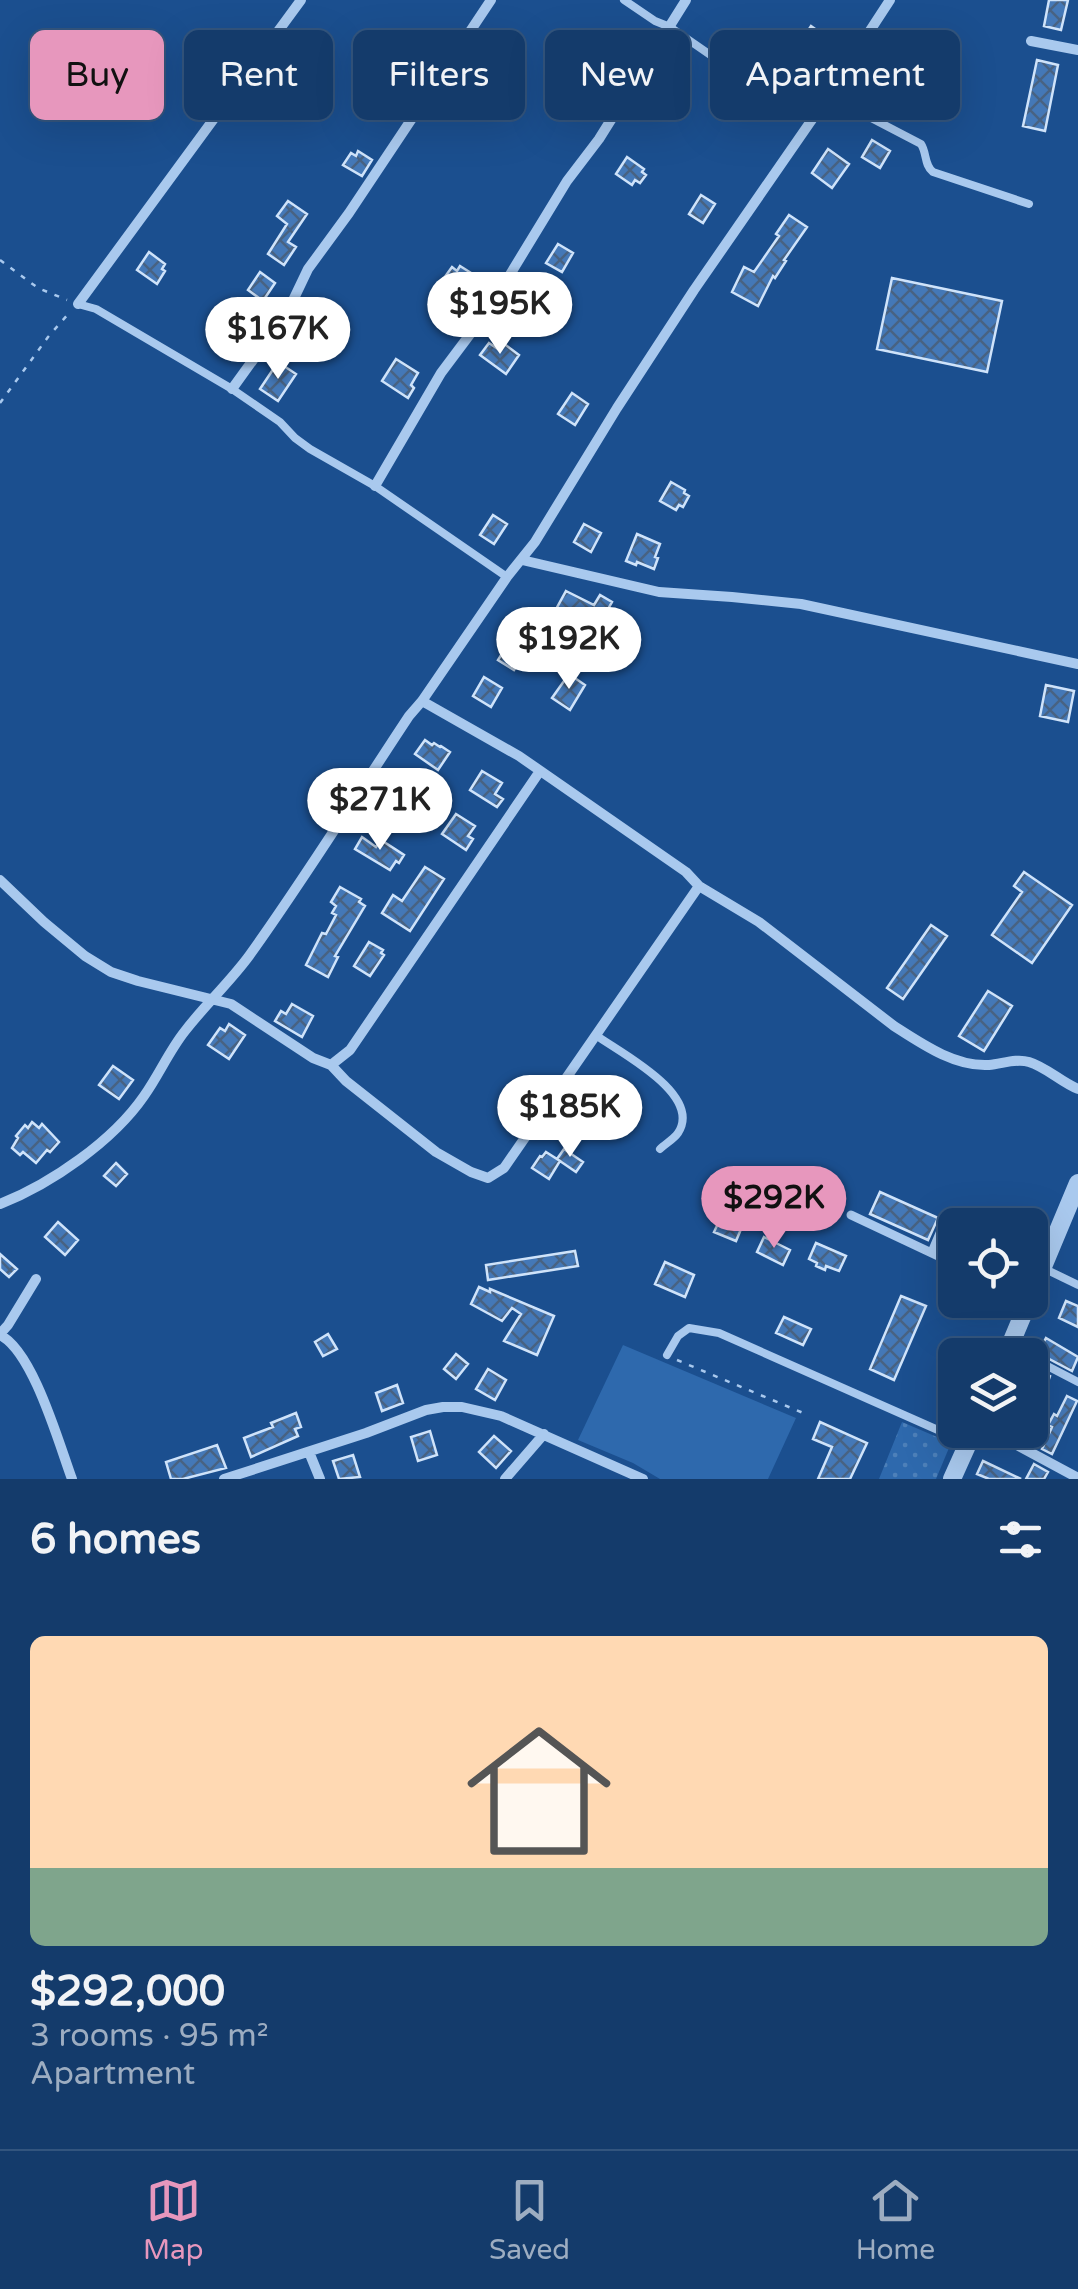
<!DOCTYPE html>
<meta charset="utf-8">
<style>
body{margin:0;font-family:"Varela Round",sans-serif;background:#1d4271;color:#f1f3f6;height:100vh;display:flex;flex-direction:column;font-size:38px;white-space:nowrap}
*{box-sizing:border-box;margin:0}
p{font-size:32px;color:#9dadc1}
.icon{flex:none;width:55px;height:55px;fill:none;stroke:currentColor;stroke-width:2;stroke-linecap:round;stroke-linejoin:round}
.map{position:relative;height:1479px;overflow:hidden}
.details{display:flex;flex-direction:column;background:#143b6b;flex:1}
.details>*{flex:none}
.banner{position:absolute;left:30px;top:30px;width:1020px;height:90px;display:flex;gap:20px}
.buttons{position:absolute;left:938px;top:1208px;display:grid;gap:20px}
.buttons a{display:grid;place-items:center;width:110px;height:110px;border-radius:15px;background:#143b6b;box-shadow:0 10px 40px #0002,0 0 0 2px #33557e;font-size:50px}
.price{position:absolute;translate:-50% -85px;padding:0 22px;border-radius:35px;background:#fff;color:#222;font-size:32px;line-height:65px;filter:drop-shadow(0 2px 5px #0008)}
.price::after{content:'';position:absolute;left:50%;top:60px;width:30px;height:22px;margin-left:-15px;background:inherit;clip-path:polygon(0 0,100% 0,50% 100%)}
.price.on{background:#e797bd;color:#111}
ul{padding:0;list-style:none}
li{display:grid;align-content:center;gap:20px;height:530px;padding:0 30px}
li+li{border-top:2px solid #33557e}
li span{display:grid;place-items:center;height:310px;border-radius:15px;color:#555}
li>.icon{margin-inline-start:auto}
span .icon{width:180px;height:180px;fill:#fffc;stroke-width:1}
li b{font-size:42px}
h2{display:flex;justify-content:space-between;align-items:center;height:120px;padding:0 30px;font-size:42px}
.chip{padding:0 35px;border-radius:15px;background:#143b6b;box-shadow:0 10px 40px #0002,0 0 0 2px #33557e;font-size:35px;line-height:90px}
.chip.on{background:#e797bd;color:#111}
.tabs{display:flex;justify-content:space-around;align-items:center;height:140px;border-top:2px solid #33557e;background:#143b6b;font-size:28px;color:#9dadc1}
.tabs a{display:grid;justify-items:center;gap:5px}
.tabs .on{color:#e797bd}
.map>svg:first-child{display:block}
</style>
<div class="map">
<svg width="1078" height="1479" viewBox="0 0 1078 1479">
<defs>
<pattern id="grass-dots" width="8" height="8" patternUnits="userSpaceOnUse" patternTransform="scale(2.5)"><rect width="8" height="8" fill="#2e69ad"/><path d="M2 2h.1M6 6h.1" fill="none" stroke="#4d80b9" stroke-width="1.8" stroke-linecap="round"/></pattern>
<pattern id="building-cross-hatch" width="8" height="8" patternUnits="userSpaceOnUse" patternTransform="scale(2.5)"><rect width="8" height="8" fill="#4478b7"/><path d="M0 0l8 8M0 8l8-8" fill="none" stroke="#486282"/></pattern>
</defs>
<rect width="100%" height="100%" fill="#1b4f8f"/>
<path fill="url(#grass-dots)" d="M902,1422L951,1443L936,1479H879Z"/>
<path fill="#2e69ad" d="M623,1345L796,1418L768,1479H660L633,1463L578,1440Z"/>
<path fill="url(#building-cross-hatch)" stroke="#cfe3fa" stroke-width="2.5" d="M1049,0H1068L1061,30L1044,26Z
M811,26L828,38L822,48L826,50L819,61L798,46Z
M919,46L938,52L929,79L902,70L909,49L917,52Z
M608,54L625,66L602,95L593,89L582,105L570,97L584,76L590,79Z
M1037,60L1058,65L1045,131L1023,126Z
M457,82L463,86L465,82L482,92L472,108L469,106L464,115L449,106L454,99L449,96Z
M259,97L273,106L266,118L251,109Z
M872,140L890,151L880,168L862,157Z
M828,149L849,164L832,188L812,173Z
M358,151L372,160L362,176L343,165L351,153L356,156Z
M627,157L644,169L642,172L646,175L640,183L635,180L632,185L616,174Z
M701,195L715,204L703,223L689,214Z
M288,201L307,214L288,242L296,247L284,265L268,254L287,224L277,216Z
M789,215L807,227L784,260L786,261L775,278L773,276L758,306L732,292L744,267L754,272L779,236L776,234Z
M558,244L573,253L562,272L546,263Z
M149,252L165,264L162,269L165,271L157,284L137,270Z
M460,266L482,280L475,291L472,288L466,297L442,281L452,267L457,271Z
M260,272L275,283L263,301L248,290Z
M892,278L1002,301L987,372L877,349Z
M489,343L498,349L503,343L519,355L506,374L480,355Z
M396,359L418,373L411,385L414,388L408,398L382,381Z
M278,362L296,374L278,401L260,389Z
M572,393L588,404L575,425L558,414Z
M671,482L685,490L684,493L689,496L683,507L679,505L676,510L660,501Z
M493,515L507,524L494,544L480,535Z
M584,524L601,533L591,552L574,542Z
M637,534L660,544L655,557L658,558L654,569L637,562L636,565L626,561Z
M566,591L594,605L600,595L612,602L607,611L611,613L601,632L574,617L568,628L554,621L558,615L554,613Z
M509,642L525,653L514,670L498,660Z
M569,674L585,685L570,710L552,698Z
M484,677L502,688L491,707L473,696Z
M1046,685L1074,691L1068,722L1040,716Z
M425,740L432,745L434,743L440,747L441,746L450,752L438,770L415,754Z
M482,771L502,783L495,794L503,799L497,807L470,790Z
M456,814L475,826L468,836L473,839L466,850L442,834Z
M362,837L376,847L381,840L404,855L399,863L396,861L390,870L355,849Z
M425,867L444,879L410,931L382,913L393,895L402,901Z
M1024,872L1072,905L1032,963L992,935L1022,892L1014,886Z
M340,887L361,899L359,902L365,906L335,956L338,957L328,977L306,965L322,933L326,934L336,915L332,913L336,906L331,902Z
M931,925L947,936L903,999L887,988Z
M369,942L383,950L381,953L384,955L370,976L354,966Z
M988,991L1012,1006L984,1051L959,1036Z
M292,1004L313,1016L302,1037L275,1021L281,1011L286,1014Z
M229,1024L245,1035L229,1059L208,1045L220,1028L225,1031Z
M113,1066L133,1080L119,1099L99,1085Z
M590,1078L603,1086L601,1089L606,1092L596,1107L594,1106L590,1112L574,1102Z
M32,1122L39,1128L42,1124L59,1142L50,1152L47,1150L36,1163L23,1152L20,1155L12,1148L18,1138L16,1136L25,1125L28,1128Z
M564,1149L583,1162L576,1172L557,1159Z
M546,1152L560,1161L549,1179L532,1168L540,1156L542,1157Z
M116,1163L127,1174L116,1186L104,1176Z
M880,1192L938,1218L928,1240L870,1214Z
M962,1212L990,1225H956Z
M723,1213L744,1222L736,1241L714,1232Z
M58,1222L78,1240L65,1255L45,1237Z
M764,1237L790,1250L783,1265L757,1252Z
M816,1243L846,1256L839,1271L826,1266L825,1270L816,1266L817,1263L809,1259Z
M575,1251L578,1266L488,1280L486,1265Z
M0,1254L17,1269L9,1277L0,1269Z
M665,1262L694,1275L685,1297L655,1284Z
M479,1287L490,1292V1289L554,1316L537,1355L504,1341L521,1314L512,1308L502,1321L471,1304Z
M901,1296L926,1306L894,1380L870,1369Z
M1066,1301L1078,1306V1327L1059,1318Z
M784,1317L811,1329L803,1345L776,1333Z
M328,1334L337,1349L323,1356L315,1342Z
M1046,1338L1078,1357L1072,1371L1038,1353Z
M456,1354L468,1364L456,1379L444,1369Z
M1030,1365L1050,1376L1045,1390L1047,1391L1041,1404L1030,1399Z
M488,1369L506,1380L495,1400L476,1389Z
M397,1385L403,1403L382,1411L376,1393Z
M1067,1396L1077,1401L1052,1454L1042,1449L1052,1427L1048,1425L1054,1414L1057,1416Z
M296,1413L301,1427L295,1429L298,1436L251,1457L244,1438L273,1427L271,1423Z
M820,1422L867,1443L850,1479H818L832,1447L813,1439Z
M430,1431L437,1455L418,1461L411,1437Z
M494,1436L511,1451L496,1468L479,1452Z
M217,1445L226,1468L183,1479H171L166,1462Z
M353,1455L360,1477L339,1479L333,1461Z
M983,1461L1021,1479H989L977,1474Z
M1034,1464L1048,1472L1044,1479H1026Z"/>
<g fill="none" stroke-linecap="round" stroke-linejoin="round">
<path stroke="#a9c9ee" stroke-width="2.5" stroke-dasharray="5 8" stroke-linecap="butt" d="M0,260L38,288L67,300
M0,403L48,337L70,312
M677,1360L808,1415"/>
<path stroke="#a9c9ee" stroke-width="8" d="M624,0L655,21L670,27L784,106L811,121
M827,95L921,144C927,153 924,165 933,172L1029,204
M78,304L96,309L232,389L280,422L295,438L310,449L375,486L507,577
M597,1036C621,1053 703,1095 678,1133C674,1139 665,1144 660,1149
M1043,1268L1078,1285
M667,1355L678,1336L689,1328L719,1333L965,1442
M1030,1357L1078,1382"/>
<path stroke="#a9c9ee" stroke-width="9" d="M851,1215L955,1264
M932,1252L949,1212"/>
<path stroke="#a9c9ee" stroke-width="10" d="M1031,41L1078,50
M78,304L301,0
M232,389L287,313L308,269L349,213L491,0
M375,486L441,373L489,309L567,181L599,139L686,0
M522,560L659,592L732,597L801,604L1078,664
M422,701L519,756L686,872L699,886L759,922L894,1026C922,1044 955,1067 989,1065C1002,1064 1016,1058 1029,1062C1046,1067 1061,1082 1078,1089
M0,880L44,922L85,956L111,972L138,981L231,1004L313,1058L331,1065L346,1081L436,1152L471,1172L488,1178L504,1168L699,886
M331,1065L350,1050L540,771
M0,1204C51,1184 113,1141 144,1096C159,1075 169,1051 185,1031C205,1005 229,983 249,956C305,878 356,796 409,716L422,701L507,577L535,542L617,408L694,290L811,121L890,0
M0,1334L8,1325L36,1279
M0,1335C33,1351 59,1444 72,1479
M989,1430L1078,1478
M309,1452L320,1479
M224,1479L366,1433L426,1410L443,1407H462L501,1416L643,1479
M505,1479L544,1434"/>
<path stroke="#a9c9ee" stroke-width="18" d="M1006,1355L1078,1183
M952,1479L974,1430"/>
</g>
</svg>
<div class="buttons">
<a><svg class="icon" aria-label="locate" viewBox="0 0 24 24"><circle cx="12" cy="12" r="6"/><path d="M12 2v4M12 18v4M2 12h4M18 12h4"/></svg></a>
<a><svg class="icon" aria-label="layers" viewBox="0 0 24 24"><path d="M12 4l9 5-9 5-9-5zM3 14l9 5 9-5"/></svg></a>
</div>
<b class="price" style="left:500px;top:357px">$195K</b>
<b class="price" style="left:278px;top:382px">$167K</b>
<b class="price" style="left:569px;top:692px">$192K</b>
<b class="price" style="left:380px;top:853px">$271K</b>
<b class="price" style="left:570px;top:1160px">$185K</b>
<b class="price on" style="left:774px;top:1251px">$292K</b>
<div class="banner">
<a class="chip on">Buy</a>
<a class="chip">Rent</a>
<a class="chip">Filters</a>
<a class="chip">New</a>
<a class="chip">Apartment</a>
</div>
</div>
<section class="details">
<h2>6 homes<svg class="icon" aria-label="filters" viewBox="0 0 24 24"><path d="M4 7h16M4 17h16"/><circle cx="9" cy="7" r="2"/><circle cx="15" cy="17" r="2"/></svg></h2>
<ul>
<li><span style="background:linear-gradient(#ffd9b3 75%,#7fa58c 0)"><svg class="icon" aria-label="home" viewBox="0 0 24 24"><path d="M3 11l9-7 9 7M6 9v11h12V9"/></svg></span><div><b>$292,000</b><p>3 rooms · 95 m²</p><p>Apartment</p></div></li>
</ul>
</section>
<nav class="tabs">
<a class="on"><svg class="icon" aria-label="map" viewBox="0 0 24 24"><path d="M3 6l6-2 6 2 6-2v14l-6 2-6-2-6 2zM9 4v14M15 6v14"/></svg>Map</a>
<a><svg class="icon" aria-label="saved" viewBox="0 0 24 24"><path d="M7 4h10v16l-5-4-5 4z"/></svg>Saved</a>
<a><svg class="icon" aria-label="home" viewBox="0 0 24 24"><path d="M3 11l9-7 9 7M6 9v11h12V9"/></svg>Home</a>
</nav>
